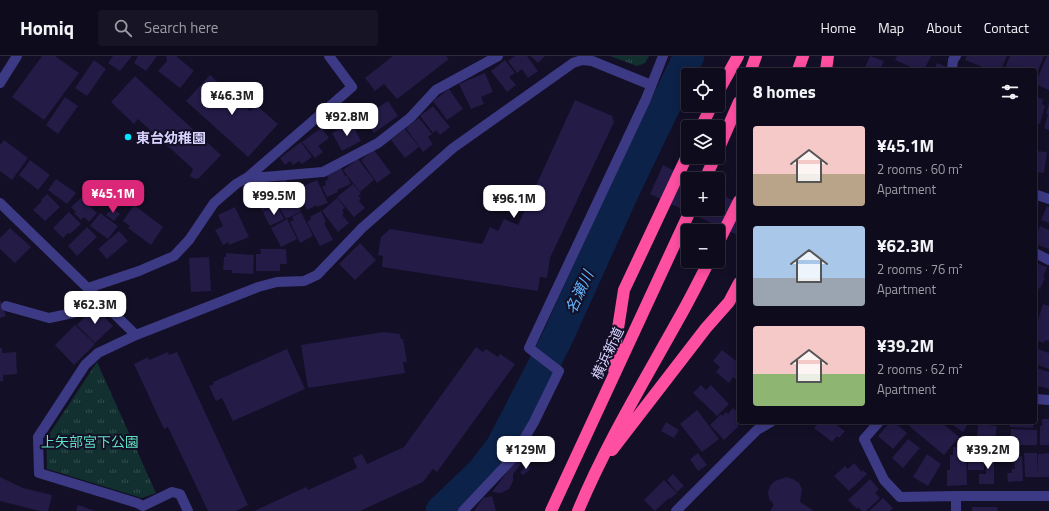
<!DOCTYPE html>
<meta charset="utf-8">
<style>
body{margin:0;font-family:"Titillium Web","Noto Sans JP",sans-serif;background:#171425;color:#f1f3f6;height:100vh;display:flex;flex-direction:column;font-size:15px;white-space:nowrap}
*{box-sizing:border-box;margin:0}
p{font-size:13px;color:#9b9ba3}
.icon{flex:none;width:22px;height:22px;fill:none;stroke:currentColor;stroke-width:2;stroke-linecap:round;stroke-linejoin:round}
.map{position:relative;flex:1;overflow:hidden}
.side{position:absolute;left:737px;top:12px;width:300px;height:356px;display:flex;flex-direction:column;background:#0e0b1c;border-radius:4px;box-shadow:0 2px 10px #0003,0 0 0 1px #2e2b3b}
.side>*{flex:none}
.tools{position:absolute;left:681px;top:12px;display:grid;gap:8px}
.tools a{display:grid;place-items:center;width:44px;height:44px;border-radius:4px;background:#0e0b1c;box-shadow:0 2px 10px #0003,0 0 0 1px #2e2b3b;font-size:20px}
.price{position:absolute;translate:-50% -34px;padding:0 9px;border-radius:8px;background:#fff;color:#222;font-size:13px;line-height:26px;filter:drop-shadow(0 1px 2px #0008)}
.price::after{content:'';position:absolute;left:50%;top:24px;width:12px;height:9px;margin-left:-6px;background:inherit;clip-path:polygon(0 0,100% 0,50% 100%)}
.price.current{background:#db2777;color:#fff}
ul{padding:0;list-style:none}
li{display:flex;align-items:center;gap:12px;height:100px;padding:0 16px}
li span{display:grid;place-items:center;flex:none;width:112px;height:80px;border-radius:4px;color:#555}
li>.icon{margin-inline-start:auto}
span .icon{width:48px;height:48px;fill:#fffc;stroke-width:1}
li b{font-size:17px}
h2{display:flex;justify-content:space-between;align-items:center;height:48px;padding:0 16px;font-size:17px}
header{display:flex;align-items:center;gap:24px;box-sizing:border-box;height:56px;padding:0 20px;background:#0e0b1c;border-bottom:1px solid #2e2b3b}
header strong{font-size:19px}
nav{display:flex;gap:22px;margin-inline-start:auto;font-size:14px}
.search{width:280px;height:36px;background:#171425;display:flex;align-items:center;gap:10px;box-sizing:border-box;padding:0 14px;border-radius:4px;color:#9b9ba3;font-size:15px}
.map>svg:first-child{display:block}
</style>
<header>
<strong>Homiq</strong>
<div class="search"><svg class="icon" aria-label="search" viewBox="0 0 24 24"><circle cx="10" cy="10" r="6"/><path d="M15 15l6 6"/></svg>Search here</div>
<nav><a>Home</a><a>Map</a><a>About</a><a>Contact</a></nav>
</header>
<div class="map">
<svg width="1049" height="455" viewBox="0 0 1049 455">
<defs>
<pattern id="park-tufts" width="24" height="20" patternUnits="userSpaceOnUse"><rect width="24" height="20" fill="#12302f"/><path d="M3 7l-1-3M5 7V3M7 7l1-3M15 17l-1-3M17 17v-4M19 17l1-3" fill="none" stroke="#344d4e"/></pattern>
</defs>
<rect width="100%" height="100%" fill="#130f26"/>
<path fill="url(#park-tufts)" d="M610,0H649L645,7L637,10Z
M97,306L156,437L142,442L47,413L46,383Z"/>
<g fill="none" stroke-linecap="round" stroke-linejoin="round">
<path stroke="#0c2248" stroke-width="31" d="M441,455L481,417L501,391L557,283L623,137L689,0"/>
</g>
<path fill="#241b47" d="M42,0H55L79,17L44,64L12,41Z
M113,0H132L120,15L108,7Z
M138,0H157L146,15L134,7Z
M166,0H176L194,15L180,32L158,15L167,5Z
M393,0H446L449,3L397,43L384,28L375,35L365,22Z
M515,0H527L538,15L528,22L522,13L517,17L508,5Z
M530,0H545L538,7Z
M870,0L884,5L880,14H864Z
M897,0H931L924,14H909L911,11L895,4Z
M967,0H1007L1001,14H990L965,4Z
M1010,0H1044L1035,22V14H1004Z
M1047,0H1049V34L1035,28Z
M94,4L106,13L87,40L75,32Z
M505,4L515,17L509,21L516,29L507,36L491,15Z
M937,7L947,11L945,14H934Z
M485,17L493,36L481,41L484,48L471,53L459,28Z
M210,19L250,55L256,49L278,68L248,101L186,45Z
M135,20L221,99L198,123L193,122L190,120L193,113L138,63L134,68L111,46Z
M449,33L463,53L447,64L433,45Z
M65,41L78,50L58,78L46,69Z
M1035,41L1043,43L1042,48L1045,50L1040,68L1035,66Z
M575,44L612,60L614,66L550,202L547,222L540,221L538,235L382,211L383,200L378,199L381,181L390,173L482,188L490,171L498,175L504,163L518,169Z
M388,45L398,60L374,77L364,63L366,61L363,55L372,48L376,53Z
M1049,48V74L1044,72L1048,58H1046Z
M433,50L450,71L440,79L436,74L433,77L420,60Z
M419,62L432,78L428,81L433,88L423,96L406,72Z
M351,66L361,85L342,95L332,77Z
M321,72L329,82L318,90L323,96L315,102L302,86Z
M405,73L419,91L405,102L391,84Z
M4,84L28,102L12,124L0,115V89Z
M301,86L312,101L302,108L299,105L293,109L290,105L285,109L280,102Z
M374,94L391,117L377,127L361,104Z
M1035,95L1047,96L1044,117L1035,116Z
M358,103L374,124L360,136L343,114Z
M30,104L50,119L38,134L19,119Z
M663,109L688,122V153H718V137L739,147V180L650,138Z
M341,112L345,120H347L351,128L337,134L338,136L327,141L322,131L326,129L325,125L329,123L326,119Z
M56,123L76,137L67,148L48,134Z
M286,123L294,140L282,145L274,128Z
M317,124L328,147L317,151V149L307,154L297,133Z
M260,128L271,151L262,155L250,133Z
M353,128L361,138L358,140L361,143L359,145L365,152L354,161L337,141Z
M47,138L60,151L45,165L33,154L42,145L41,144Z
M293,141L301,155L286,163L278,149Z
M81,142L97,157L89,166L84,161L81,164L74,157L76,156L71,151Z
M337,142L345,152L342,154L344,157L342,159L349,167L338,176L322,155Z
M134,149L163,171L151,189L128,172L130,170L123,165Z
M277,149L284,163L270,170L263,156Z
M1047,150L1049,151V167L1041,164Z
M235,151L249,181L229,189L228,186L223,189L215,174L223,170L218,159Z
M112,152L120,158L114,165L106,159Z
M321,155L326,166L324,167L333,184L320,190L307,166L311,163L310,161Z
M69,156L81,168L70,178L68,177L63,182L53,172Z
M301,156L313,180L300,187L290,166L294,164L292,161Z
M100,157L118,170L108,183L90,170Z
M287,163L297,183L281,191L271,172Z
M1040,170L1049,174V193L1035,188V183Z
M87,171L97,181L77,200L68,190Z
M10,172L31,191L15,207L0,193V182Z
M119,175L128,185L107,203L98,193Z
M360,187L376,204L355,224L339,208Z
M260,193H286L287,208H280V215H256V198H261Z
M226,197L254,199L253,218L232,217V214H223L224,201H226Z
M209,201L211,235L191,236L189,202Z
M1036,207L1047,211L1043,221L1045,222L1040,233L1035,231Z
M0,244L6,260L0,262Z
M1043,248L1049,250V285L1045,284L1044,287L1037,285L1038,282L1035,281V274Z
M95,251L113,270L95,287L77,269Z
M75,269L95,288L74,309L55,289Z
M384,276L400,278L401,283H403L407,306H403L405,317L308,332L301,289Z
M476,291L483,296L486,293L498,301L500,298L515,308L437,416L433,413L423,426L360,455H254L306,431L308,434L357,412L353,402L362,398L367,408L404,391Z
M0,292H2V297L16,296L17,318L3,319V325H0Z
M287,293L305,333L233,365L222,342L216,345L209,330L214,328L213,326Z
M1038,293L1049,297V313L1035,308V302Z
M722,294L739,307V326L733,321L729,327L716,316L720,311L713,305Z
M168,296L169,299L177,296L248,449L236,455H208L168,371L164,373L134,308L148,301L149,304Z
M1036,312L1049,316V333L1035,329Z
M701,329L706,334L711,329L729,348L717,360L693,337Z
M733,352L739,358V366H741L738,369L739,370L724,384L710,369L721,358L722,360L726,356L728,358Z
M697,354L719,383L702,396L680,368Z
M1042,363H1049V389H1040V370H1042Z
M666,366L679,374L674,382L661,375Z
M819,366H832L845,375L839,382L837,380L832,386L814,372Z
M890,366H894L907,377L893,393L878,380Z
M912,366H941L959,381L944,399L909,370Z
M948,366H969L963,376Z
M1010,366H1033V372L1010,371Z
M978,368L997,370L995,382L977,380Z
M1011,373L1037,374V389H1010Z
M908,383L920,392L903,412L892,402Z
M953,391H966L967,429L947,430V414H950V399H953Z
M968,393H984V414H968Z
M986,395H994V428H979V418H986Z
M698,397L707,409L698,415L690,403Z
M1024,397H1037V418L1038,398L1049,397V421H1025Z
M927,398L941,408L928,430L913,421Z
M1022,400L1023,425L1008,426L1007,417H1012V413H1015L1014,401Z
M516,404L521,408L513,418V425L509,433L501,437L492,436Z
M854,407L862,416L863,414L867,418L849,435L834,420L845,410L848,413Z
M528,409L531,413L523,419L520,416Z
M673,418L684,430L677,436L667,424Z
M0,421L23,432L52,439L48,455H40L0,445Z
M786,421L793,423L799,427L802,433L800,446L814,455H770L774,449L769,443L768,436L770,430L775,425Z
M870,423L879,433L875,437L880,442L866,455H862L858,451L857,453L848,444Z
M664,424L677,437L670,443L669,442L655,455L644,444Z
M492,440L496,455H474L483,442Z
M883,442L893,452L890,455H869Z
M78,449L95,455H76Z
M972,451H997L998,455H972Z"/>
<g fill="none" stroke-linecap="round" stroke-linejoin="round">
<path stroke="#3d3a85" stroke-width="10" d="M952,14L953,4L956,0
M0,27L17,0
M248,121H264L323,116L378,87L410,62L436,34L498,0
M1037,139L1049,143
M0,147L136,279
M1035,197L1049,204
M88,232L139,215L174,200L189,184L214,147L236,128L248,121L352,31L329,0
M6,250L49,262L73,257L97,241
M1035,343L1049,344
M879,366L864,383L884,424L900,441L956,440V455
M956,440H1049
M188,455L180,438L172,436L143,450L137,447L39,417L38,381L85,309L98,297L136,279L258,231L277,226L304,225L317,219L362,172L453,92L573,7L582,4L592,5L651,29
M463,455L513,402L534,366L559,315L529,292L646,43L663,0
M676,455L757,374L771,366"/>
<path stroke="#ff4fa3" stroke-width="12" d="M751,14L756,0
M798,14L803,0
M826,14L828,0
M718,36L738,0
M701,71L712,49
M718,94L739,46
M705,123L715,101
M718,187L739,145
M612,311L624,234L688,98
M612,394L706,272L729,246L739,227
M551,455L691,153
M578,455C606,388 643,327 678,264C689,245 699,225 709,205"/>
</g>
<circle fill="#00e5ff" stroke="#130f26" stroke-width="1.5" cx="128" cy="81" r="4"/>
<g text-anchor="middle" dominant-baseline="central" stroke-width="4" stroke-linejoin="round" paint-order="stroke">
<g font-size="14" font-weight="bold" fill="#d9d4ff" stroke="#130f26" text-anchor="start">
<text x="136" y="81">東台幼稚園</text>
</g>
<g font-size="14" fill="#d9d4ff" stroke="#130f26">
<text transform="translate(607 297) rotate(-65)">横浜新道</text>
</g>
<g font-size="14" fill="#5fe0c0" stroke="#130f26">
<text x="90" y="385">上矢部宮下公園</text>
</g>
<g font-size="15" font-style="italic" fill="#62b6ff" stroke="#130f26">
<text transform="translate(579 236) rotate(-65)">名瀬川</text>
</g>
</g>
</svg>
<div class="tools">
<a><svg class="icon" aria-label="locate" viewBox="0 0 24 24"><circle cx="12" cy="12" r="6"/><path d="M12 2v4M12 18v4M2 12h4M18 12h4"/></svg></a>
<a><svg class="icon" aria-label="layers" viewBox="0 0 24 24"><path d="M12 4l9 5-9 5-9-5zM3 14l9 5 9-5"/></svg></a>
<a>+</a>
<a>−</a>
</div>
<b class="price" style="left:232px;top:60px">¥46.3M</b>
<b class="price" style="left:347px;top:81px">¥92.8M</b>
<b class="price current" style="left:113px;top:158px">¥45.1M</b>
<b class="price" style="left:274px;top:160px">¥99.5M</b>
<b class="price" style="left:514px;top:163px">¥96.1M</b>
<b class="price" style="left:95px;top:269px">¥62.3M</b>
<b class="price" style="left:526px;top:414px">¥129M</b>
<b class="price" style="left:988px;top:414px">¥39.2M</b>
<section class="side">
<h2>8 homes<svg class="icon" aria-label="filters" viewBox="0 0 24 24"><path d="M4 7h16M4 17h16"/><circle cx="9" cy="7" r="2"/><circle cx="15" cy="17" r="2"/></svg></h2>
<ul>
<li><span style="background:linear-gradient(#f6c9c9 60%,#b9a48a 0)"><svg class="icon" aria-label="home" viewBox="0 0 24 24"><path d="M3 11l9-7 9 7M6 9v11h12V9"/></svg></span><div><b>¥45.1M</b><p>2 rooms · 60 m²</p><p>Apartment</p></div></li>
<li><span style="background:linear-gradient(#a9c7e8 65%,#9aa5b1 0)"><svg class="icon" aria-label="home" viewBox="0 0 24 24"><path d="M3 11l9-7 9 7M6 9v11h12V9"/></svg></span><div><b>¥62.3M</b><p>2 rooms · 76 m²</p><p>Apartment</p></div></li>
<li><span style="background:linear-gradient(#f6c9c9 60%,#8fb573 0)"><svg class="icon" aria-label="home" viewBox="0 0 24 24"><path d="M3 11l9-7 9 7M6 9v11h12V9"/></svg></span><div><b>¥39.2M</b><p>2 rooms · 62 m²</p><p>Apartment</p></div></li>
</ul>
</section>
</div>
